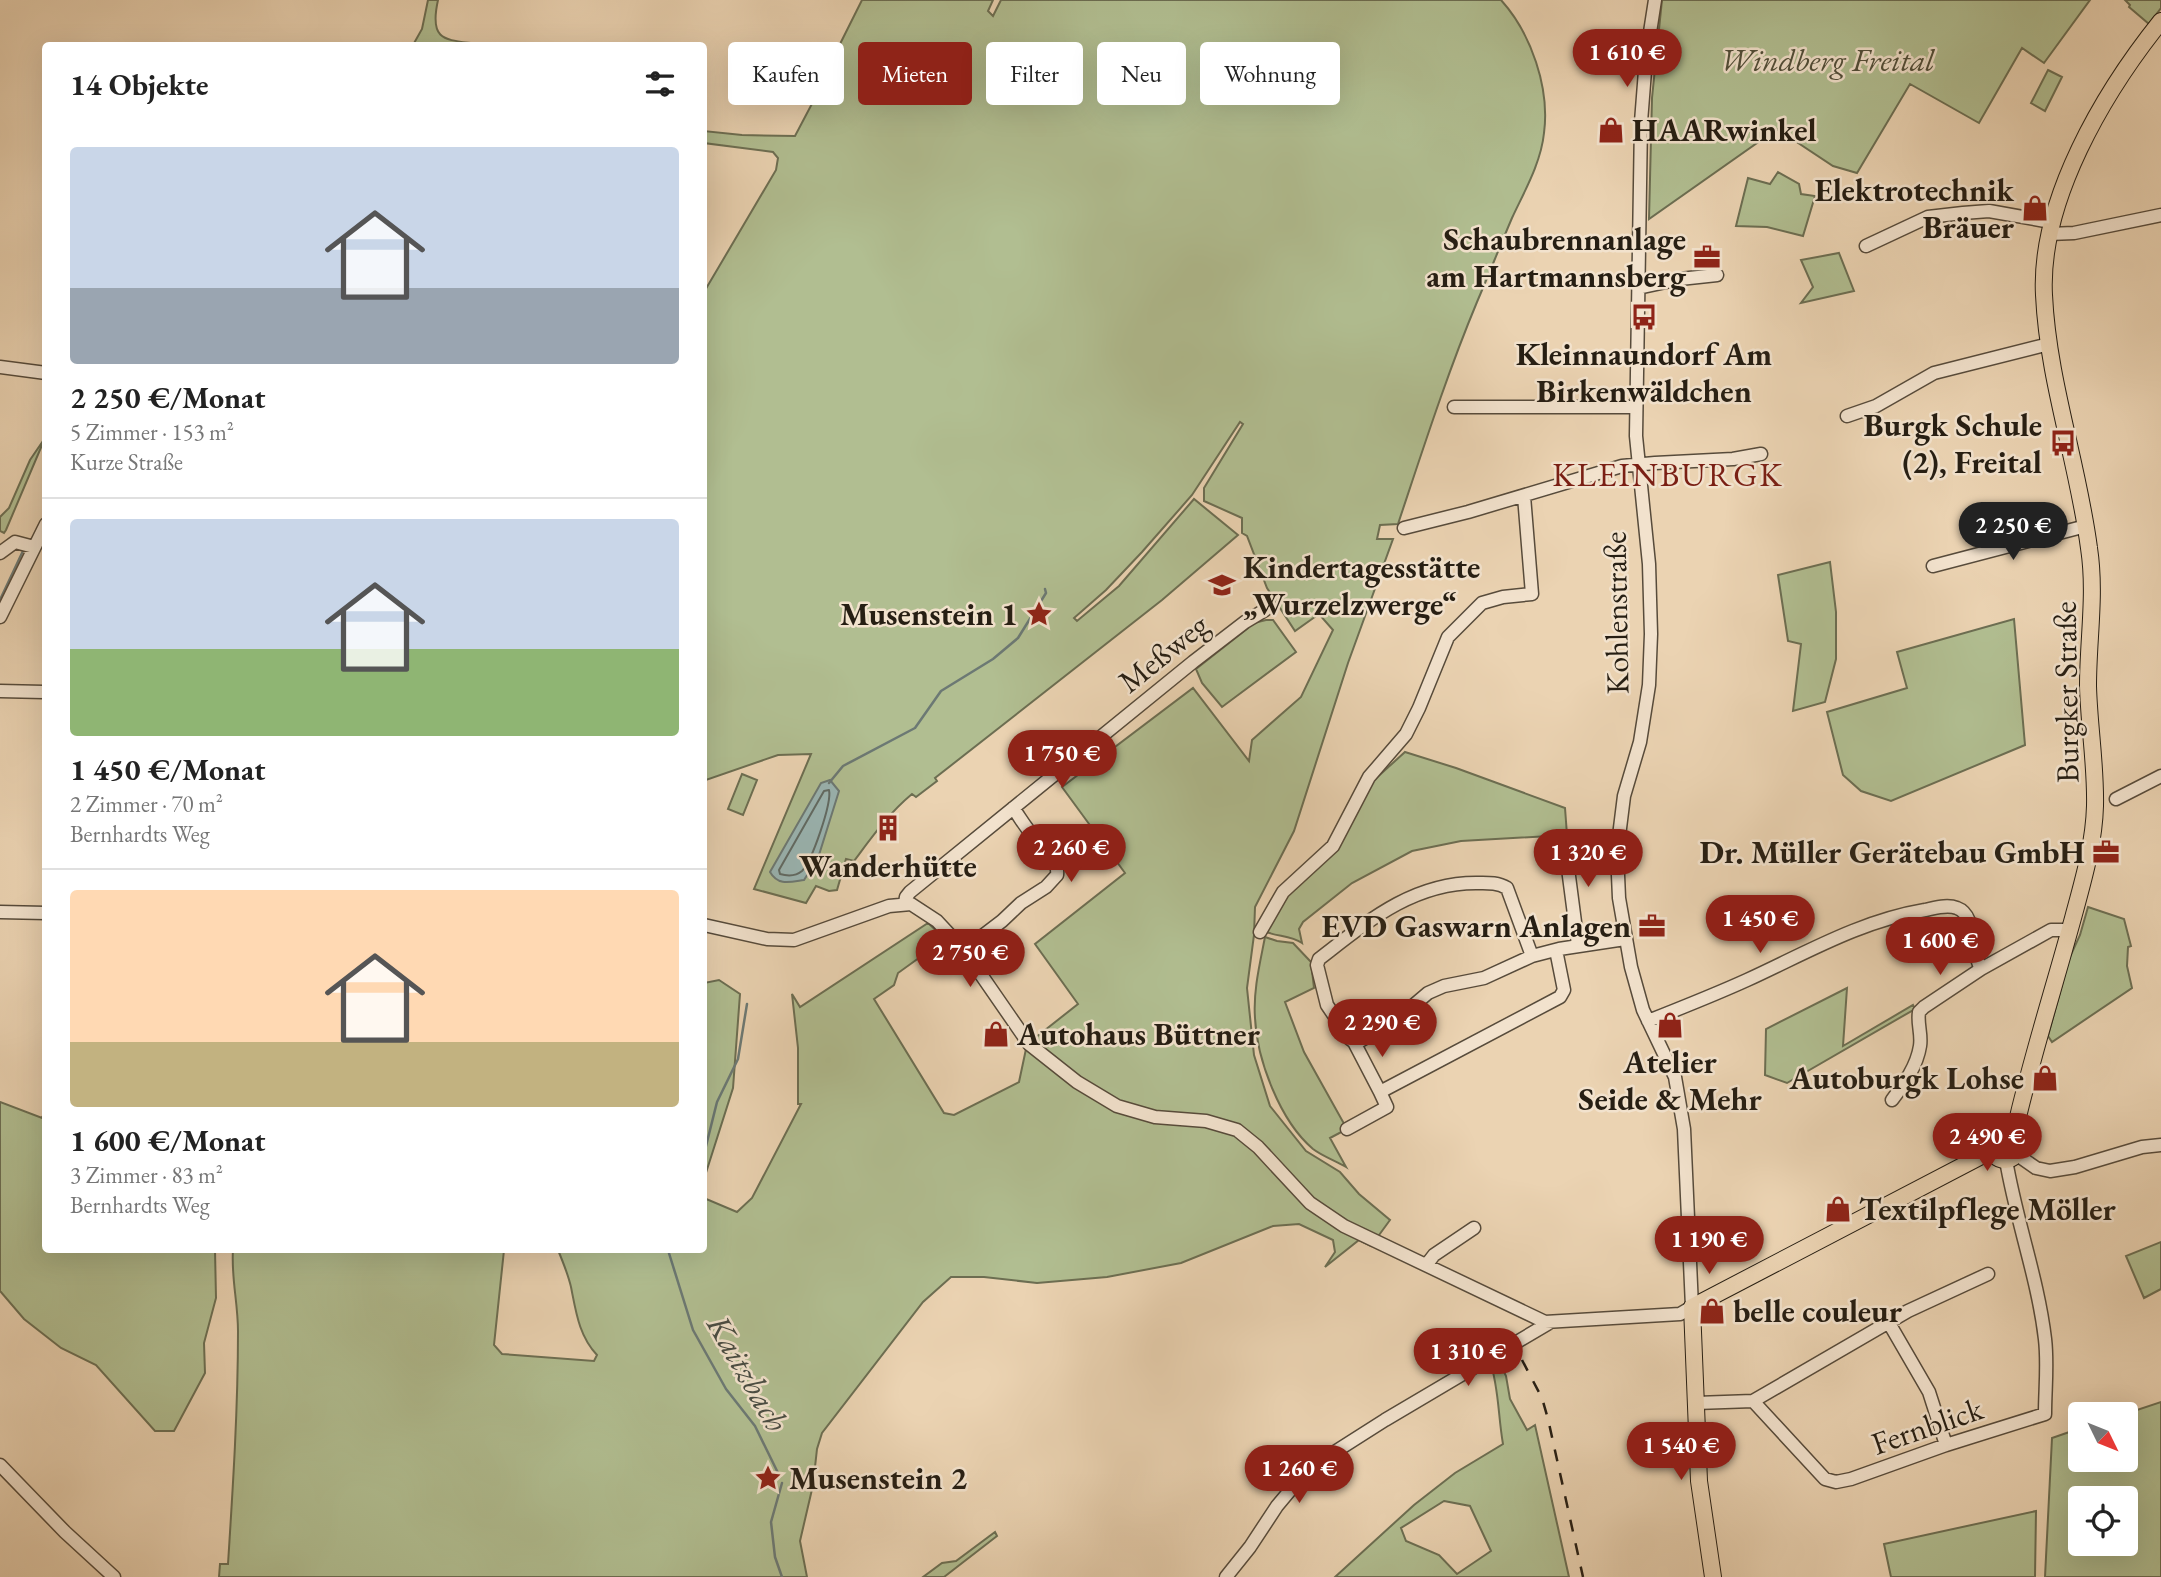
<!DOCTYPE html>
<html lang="de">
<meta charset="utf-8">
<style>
body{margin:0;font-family:"EB Garamond",serif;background:#f6f6f6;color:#222;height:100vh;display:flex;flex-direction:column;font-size:26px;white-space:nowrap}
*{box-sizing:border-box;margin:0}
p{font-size:23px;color:#767676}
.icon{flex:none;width:38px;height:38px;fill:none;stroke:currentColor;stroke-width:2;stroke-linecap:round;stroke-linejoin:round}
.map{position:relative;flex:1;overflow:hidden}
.panel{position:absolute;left:42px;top:42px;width:665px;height:1211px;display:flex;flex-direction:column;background:#fff;border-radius:7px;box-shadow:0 7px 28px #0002}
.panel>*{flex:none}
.banner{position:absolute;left:728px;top:42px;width:665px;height:63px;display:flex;gap:14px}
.needle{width:46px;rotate:133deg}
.fabs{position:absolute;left:2068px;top:1402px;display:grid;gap:14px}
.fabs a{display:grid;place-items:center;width:70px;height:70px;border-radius:7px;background:#fff;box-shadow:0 7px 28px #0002;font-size:35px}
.price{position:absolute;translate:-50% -60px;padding:0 16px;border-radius:24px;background:#8f2418;color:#fff;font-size:23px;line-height:46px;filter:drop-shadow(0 2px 4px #0008)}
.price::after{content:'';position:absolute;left:50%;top:42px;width:21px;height:16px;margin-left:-10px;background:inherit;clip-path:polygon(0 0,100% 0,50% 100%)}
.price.selected{background:#222;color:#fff}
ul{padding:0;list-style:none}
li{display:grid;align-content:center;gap:14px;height:371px;padding:0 28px}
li+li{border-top:2px solid #e0e0e0}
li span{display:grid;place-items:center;height:217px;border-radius:7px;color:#555}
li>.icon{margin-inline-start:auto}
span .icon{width:126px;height:126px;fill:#fffc;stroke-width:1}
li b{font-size:30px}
h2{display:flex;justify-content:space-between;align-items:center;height:84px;padding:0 28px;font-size:30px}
.tag{padding:0 24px;border-radius:7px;background:#fff;box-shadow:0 7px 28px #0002;font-size:24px;line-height:63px}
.tag.selected{background:#8f2418;color:#fff}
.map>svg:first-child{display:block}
</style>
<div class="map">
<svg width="2161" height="1577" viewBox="0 0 2161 1577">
<rect width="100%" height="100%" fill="#ebd3b2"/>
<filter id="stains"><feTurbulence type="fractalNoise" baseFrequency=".00286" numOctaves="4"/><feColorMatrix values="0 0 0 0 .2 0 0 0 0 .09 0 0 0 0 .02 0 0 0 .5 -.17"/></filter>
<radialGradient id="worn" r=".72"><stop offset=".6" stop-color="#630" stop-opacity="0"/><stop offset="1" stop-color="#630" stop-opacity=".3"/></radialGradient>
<path fill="#b1be91" stroke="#6c6e52" stroke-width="2" fill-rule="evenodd" d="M428,0H438C428,45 448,39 484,45H413L422,29Z
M862,0H993L988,11L993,16L1001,0H1501C1531,33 1550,88 1544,133C1541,163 1524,192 1512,218C1500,246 1489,274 1477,302C1447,374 1423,449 1398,524L1380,525L1377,539H1393L1348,663L1294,831L1255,907L1254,935L1247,988L1254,1055L1270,1106L1306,1151L1340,1172L1359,1194L1390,1220L1371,1246L1359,1240L1325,1267L1335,1252L1333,1240L1299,1224L1273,1226L1181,1263L1107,1277L1037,1283L984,1277H951L923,1302L822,1433L817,1449L813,1485L800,1541L807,1577H219L220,1564H228C233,1486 238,1408 238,1331C238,1303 231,1277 233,1250H504L494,1345L502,1354L594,1361L597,1355C579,1336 576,1312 571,1287C568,1274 563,1262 558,1250H704V1198L737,1212L752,1198L801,1104H798V1048L792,994L800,1007L928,923L940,934L932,937L934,947L898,973L894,985L874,999L944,1113L954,1115L1019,1082L1026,1049L1035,1038L1078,1004L1035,944L1125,873L1062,787L1193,688L1249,761L1252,740L1301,697L1333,630L1319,614L1295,631L1267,588L1247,536L1242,533V518L1204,501V488L1243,424L1240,422L1192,495L1142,552L1106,590L1074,618L1077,621L1119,586L1194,499L1238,535L1162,600L935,778L937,781L916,797L912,794C889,813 872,837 854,861L846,859L837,890L829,891L816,886L806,903L754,889L811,754L778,755L706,780L704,772V292L776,170L778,158L773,152L704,143V131L742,135L795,136L825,79L815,78L828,68Z
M1662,0H2090L2044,63L2022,48L1979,123L1910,84L1857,173L1833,166L1777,129L1649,219L1652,98Z
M2125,0H2161V8L2149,24L2129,7L2130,5Z
M2048,70L2062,77L2045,111L2031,103Z
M1778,172L1799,184L1801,194L1815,196L1803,236L1767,227L1736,226L1748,178L1770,184Z
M1839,253L1854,291L1801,303L1813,287L1801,260Z
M45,438L6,530L4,533L0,531V517L9,508L30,460Z
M1830,562L1836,612V659L1825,702L1793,711L1801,644L1788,641L1778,575Z
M2014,619L2025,745L1891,801L1861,791L1843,775L1827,712L1907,688L1897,652Z
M1266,620H1273L1296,652L1222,707L1202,683L1196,669L1248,628L1246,625Z
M1405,752L1456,768L1565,808L1567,835L1461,841L1412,851L1352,883L1303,922L1299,929L1302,943C1290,935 1277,937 1264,931L1283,898L1318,864L1338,850L1336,846L1373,781Z
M742,774L757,780L743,815L728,809Z
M2088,907L2124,919L2131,946L2128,947L2127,966L2132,988L2052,1042L2048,1036L2069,959L2080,935Z
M1265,937L1277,941L1293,943L1311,962L1314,988L1285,1002L1304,1052L1347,1129L1330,1138L1346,1167C1336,1161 1322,1156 1313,1149C1280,1121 1257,1060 1255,1018C1253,991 1260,963 1265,937Z
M719,980L740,994L733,1088L704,1179V983Z
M1847,988L1843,1046L1913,1005L1915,1009L1787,1083L1765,1075L1766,1029Z
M0,1102L42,1118L45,1111L46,1250H215L216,1298L204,1343L205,1373L174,1431H155L96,1365L61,1348L24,1319L0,1291Z
M2161,1242V1289L2144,1298L2126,1256Z
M1497,1357L1506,1376L1510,1399L1527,1430L1535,1425L1569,1577H1335L1414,1505L1455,1473L1503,1444C1498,1416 1499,1388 1490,1361ZM1444,1501L1470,1506L1491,1551L1457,1574L1439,1555L1406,1541L1401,1528Z
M2161,1402V1577H2045L2052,1438L2081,1428V1460H2126L2125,1414ZM2081,1498H2126V1544H2081Z
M2036,1511L2035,1577H1891L1884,1544Z
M995,1532L997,1536L944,1577H923L942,1563L956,1561Z"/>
<path fill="#9ab6b4" stroke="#6c7974" stroke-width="2" d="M830,780L839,791L818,858L804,880C790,882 778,886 770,872L821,783Z"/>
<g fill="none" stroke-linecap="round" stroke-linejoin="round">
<path stroke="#606a64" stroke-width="2" d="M829,790C832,803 812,861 802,871C796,876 787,876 780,874L779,870L824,791Z"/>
<path stroke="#6c7974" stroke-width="2.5" d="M0,600L23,551
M829,783L843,766L915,728L941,691L993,659L1018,638L1046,593L1045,589
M704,1154L717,1102L738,1059L747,1004
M668,1250L693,1330L726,1389L755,1426L780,1477
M782,1577L775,1557L771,1522L782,1483"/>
<g stroke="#574b3b" stroke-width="15">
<path id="minor" d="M1586,52L1646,58
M2049,234L2074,233L2161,215
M1866,246L1928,217L1963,213L1989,211L2051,222
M1638,288L1680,279L1717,275
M0,367L46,373
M1454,407H1636
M1847,416L1876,406L1934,373L2049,344
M1404,528L1468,512L1622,466L1655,463L1733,459L1761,454
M0,553L15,542L34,547
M1933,566L2086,526
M0,617L46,524
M0,691L44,692
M2116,799L2161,776
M1564,838L1578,945
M905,903L906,897L910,892L1193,662L1245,622L1265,610
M0,912L46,913
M704,925L767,939L794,940L889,906L911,904L937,921L964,950L1029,1044L1077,1082L1117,1106L1155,1117L1206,1121L1237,1130L1258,1147L1310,1203L1344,1226L1545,1322L1680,1314L1692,1307L1684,1129L1675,1077L1643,1010L1631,967L1619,898L1617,852L1624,796L1640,742L1649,685L1651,634L1649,564L1636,436L1641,122L1646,58L1655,0
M1260,932L1283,892L1333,846L1369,777L1406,734L1419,708L1448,637L1482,603L1503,597L1532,594L1524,496
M964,950L1002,921L1021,903L1046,887L1057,875C1059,856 1042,845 1030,832C1024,825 1019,816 1013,808
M1648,1021C1681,1008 1714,995 1747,980C1806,953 1860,921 1925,910C1935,908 1947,904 1957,908C1977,915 1970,951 1981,969
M1354,1042L1360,1041L1395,1021L1428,993L1444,986L1484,978L1532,956L1559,949L1625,939
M1380,1092L1354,1042L1350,1039L1327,1005L1317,965L1319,959C1367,922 1412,883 1476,883C1487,883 1497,882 1507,888L1532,956
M1892,1100C1904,1084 1917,1066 1920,1046C1922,1034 1917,1024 1919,1012L1924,1007L1981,969L2051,930H2070
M1347,1129L1387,1107L1380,1092L1560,997L1564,990L1556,950
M2016,1154L2036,1168L2050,1171L2075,1167L2142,1147L2161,1145
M1427,1264L1434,1255L1474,1228
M1889,1323L1929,1392L1946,1445
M1753,1401L1908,1311L1988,1274
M1696,1403L1753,1401L1825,1479L1836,1482L1851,1479L1946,1445L2045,1414C2045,1390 2048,1364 2045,1339C2038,1279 2016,1220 2006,1160
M0,1465L65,1532L114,1577
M1226,1577L1250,1547L1277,1506L1308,1469L1385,1420L1549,1323"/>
</g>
<g stroke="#261e13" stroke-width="18">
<path id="major" d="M1991 1146a14 14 0 1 1 28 0a14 14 0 1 1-28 0Z
M2012,1134L2018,1117C2034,1050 2055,984 2073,918C2083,881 2094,844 2095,806C2096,766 2089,726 2088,686C2088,639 2096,594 2089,548C2078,463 2048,381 2044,295C2039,201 2104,92 2161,21
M1713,1577L1699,1481L1692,1307L1991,1151"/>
</g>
<use href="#minor" stroke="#f2e2cd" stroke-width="12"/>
<use href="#major" stroke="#ebd3b2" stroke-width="16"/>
<path stroke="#261e13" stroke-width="2.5" stroke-dasharray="12 12" stroke-linecap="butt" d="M1522,1360L1542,1398L1548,1419L1583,1577"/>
</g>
<defs>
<g id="shop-bare" transform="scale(2.1)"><path d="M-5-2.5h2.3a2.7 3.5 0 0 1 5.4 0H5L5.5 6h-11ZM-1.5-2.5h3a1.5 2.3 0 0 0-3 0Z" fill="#8f2418" stroke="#f2e2cd" stroke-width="2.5" paint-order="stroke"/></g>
<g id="office-bare" transform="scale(2.1)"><path d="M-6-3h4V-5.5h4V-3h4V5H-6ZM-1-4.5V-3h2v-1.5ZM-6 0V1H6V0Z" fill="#8f2418" stroke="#f2e2cd" stroke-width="2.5" paint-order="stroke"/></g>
<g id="bus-bare" transform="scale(2.1)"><path d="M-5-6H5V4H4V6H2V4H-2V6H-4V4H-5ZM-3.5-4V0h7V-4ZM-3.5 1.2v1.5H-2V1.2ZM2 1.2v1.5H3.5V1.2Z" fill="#8f2418" stroke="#f2e2cd" stroke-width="2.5" paint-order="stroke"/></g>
<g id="school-bare" transform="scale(2.1)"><path d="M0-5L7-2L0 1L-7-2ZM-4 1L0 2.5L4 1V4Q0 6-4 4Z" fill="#8f2418" stroke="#f2e2cd" stroke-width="2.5" paint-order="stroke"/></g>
<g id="sight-bare" transform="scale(2.1)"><path d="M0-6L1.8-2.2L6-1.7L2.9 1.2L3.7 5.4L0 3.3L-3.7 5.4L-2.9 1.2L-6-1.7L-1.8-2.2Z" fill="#8f2418" stroke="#f2e2cd" stroke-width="2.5" paint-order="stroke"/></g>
<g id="building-bare" transform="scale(2.1)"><path d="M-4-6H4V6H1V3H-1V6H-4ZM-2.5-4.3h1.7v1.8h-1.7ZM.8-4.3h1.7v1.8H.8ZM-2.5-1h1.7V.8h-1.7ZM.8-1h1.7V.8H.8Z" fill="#8f2418" stroke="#f2e2cd" stroke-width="2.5" paint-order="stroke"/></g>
</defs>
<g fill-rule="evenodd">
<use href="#shop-bare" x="1611" y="130"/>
<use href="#shop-bare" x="2035" y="208"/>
<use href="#office-bare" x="1707" y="257"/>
<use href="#bus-bare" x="1644" y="317"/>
<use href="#bus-bare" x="2063" y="443"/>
<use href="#school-bare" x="1222" y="585"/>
<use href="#sight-bare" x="1039" y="614"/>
<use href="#building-bare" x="888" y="828"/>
<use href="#office-bare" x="2106" y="852"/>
<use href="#office-bare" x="1652" y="926"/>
<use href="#shop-bare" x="1670" y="1025"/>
<use href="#shop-bare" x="996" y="1034"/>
<use href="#shop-bare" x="2045" y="1078"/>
<use href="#shop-bare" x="1838" y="1209"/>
<use href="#shop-bare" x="1712" y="1311"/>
<use href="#sight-bare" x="768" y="1478"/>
</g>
<g text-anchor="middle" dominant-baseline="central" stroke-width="5" stroke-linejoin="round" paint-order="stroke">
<g font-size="32" font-style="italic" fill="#504e39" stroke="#f2e2cd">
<text x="1827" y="60">Windberg Freital</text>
</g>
<g font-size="32" font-weight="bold" fill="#261e13" stroke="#f2e2cd" text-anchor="end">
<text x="1632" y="130" text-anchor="start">HAARwinkel</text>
<text x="2014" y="190">Elektrotechnik<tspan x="2014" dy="37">Bräuer</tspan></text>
<text x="1686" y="239">Schaubrennanlage<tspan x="1686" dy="37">am Hartmannsberg</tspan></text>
<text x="1644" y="354" text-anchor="middle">Kleinnaundorf Am<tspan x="1644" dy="37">Birkenwäldchen</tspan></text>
<text x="2042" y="425">Burgk Schule<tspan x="2042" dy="37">(2), Freital</tspan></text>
<text x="1243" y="567" text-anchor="start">Kindertagesstätte<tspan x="1243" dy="37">„Wurzelzwerge“</tspan></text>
<text x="1018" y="614">Musenstein 1</text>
<text x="2085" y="852">Dr. Müller Gerätebau GmbH</text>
<text x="888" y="866" text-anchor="middle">Wanderhütte</text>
<text x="1631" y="926">EVD Gaswarn Anlagen</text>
<text x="1017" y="1034" text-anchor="start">Autohaus Büttner</text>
<text x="1670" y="1062" text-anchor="middle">Atelier<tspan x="1670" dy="37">Seide &amp; Mehr</tspan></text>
<text x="2024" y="1078">Autoburgk Lohse</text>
<text x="1859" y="1209" text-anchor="start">Textilpflege Möller</text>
<text x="1733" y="1311" text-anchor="start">belle couleur</text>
<text x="789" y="1478" text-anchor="start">Musenstein 2</text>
</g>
<g font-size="32" fill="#261e13" stroke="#f2e2cd">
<text transform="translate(1616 613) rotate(-91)">Kohlenstraße</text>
<text transform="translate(1163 653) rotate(-39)">Meßweg</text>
<text transform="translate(2066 692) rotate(-91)">Burgker Straße</text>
<text transform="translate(1927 1426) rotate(-19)">Fernblick</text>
</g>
<g font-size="33" letter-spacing="2" fill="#7a1f14" stroke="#f2e2cd">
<text x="1668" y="474">KLEINBURGK</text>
</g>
<g font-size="33" font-style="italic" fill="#494c43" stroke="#f2e2cd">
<text transform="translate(748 1373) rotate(60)">Kaitzbach</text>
</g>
</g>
<rect width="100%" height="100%" filter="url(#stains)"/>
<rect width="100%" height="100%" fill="url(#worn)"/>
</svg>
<div class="fabs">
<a><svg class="needle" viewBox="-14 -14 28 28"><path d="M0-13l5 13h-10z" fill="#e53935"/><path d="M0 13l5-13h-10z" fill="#767676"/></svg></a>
<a><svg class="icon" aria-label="locate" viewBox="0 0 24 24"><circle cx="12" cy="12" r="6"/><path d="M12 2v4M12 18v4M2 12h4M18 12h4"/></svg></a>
</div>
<b class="price" style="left:1627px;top:89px">1 610 €</b>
<b class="price selected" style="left:2013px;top:562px">2 250 €</b>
<b class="price" style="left:1062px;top:790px">1 750 €</b>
<b class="price" style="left:1071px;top:884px">2 260 €</b>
<b class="price" style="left:1588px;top:889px">1 320 €</b>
<b class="price" style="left:1760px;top:955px">1 450 €</b>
<b class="price" style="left:1940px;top:977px">1 600 €</b>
<b class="price" style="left:970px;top:989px">2 750 €</b>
<b class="price" style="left:1382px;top:1059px">2 290 €</b>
<b class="price" style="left:1987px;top:1173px">2 490 €</b>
<b class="price" style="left:1709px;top:1276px">1 190 €</b>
<b class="price" style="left:1468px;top:1388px">1 310 €</b>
<b class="price" style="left:1681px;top:1482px">1 540 €</b>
<b class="price" style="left:1299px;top:1505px">1 260 €</b>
<div class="banner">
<a class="tag">Kaufen</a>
<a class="tag selected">Mieten</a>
<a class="tag">Filter</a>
<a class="tag">Neu</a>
<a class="tag">Wohnung</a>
</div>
<section class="panel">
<h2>14 Objekte<svg class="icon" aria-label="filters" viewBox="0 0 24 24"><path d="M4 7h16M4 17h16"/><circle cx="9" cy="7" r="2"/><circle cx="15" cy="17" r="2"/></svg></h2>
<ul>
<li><span style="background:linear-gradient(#c9d6e8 65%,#9aa5b1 0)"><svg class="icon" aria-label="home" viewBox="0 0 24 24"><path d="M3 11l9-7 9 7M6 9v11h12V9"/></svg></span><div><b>2 250 €/Monat</b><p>5 Zimmer · 153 m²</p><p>Kurze Straße</p></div></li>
<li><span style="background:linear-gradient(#c9d6e8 60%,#8fb573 0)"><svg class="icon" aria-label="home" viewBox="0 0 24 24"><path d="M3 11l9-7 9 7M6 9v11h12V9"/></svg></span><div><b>1 450 €/Monat</b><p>2 Zimmer · 70 m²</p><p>Bernhardts Weg</p></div></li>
<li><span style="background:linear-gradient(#ffd9b3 70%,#c2b280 0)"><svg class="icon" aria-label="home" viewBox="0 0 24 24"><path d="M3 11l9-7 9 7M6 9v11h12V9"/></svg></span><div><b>1 600 €/Monat</b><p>3 Zimmer · 83 m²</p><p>Bernhardts Weg</p></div></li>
</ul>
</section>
</div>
